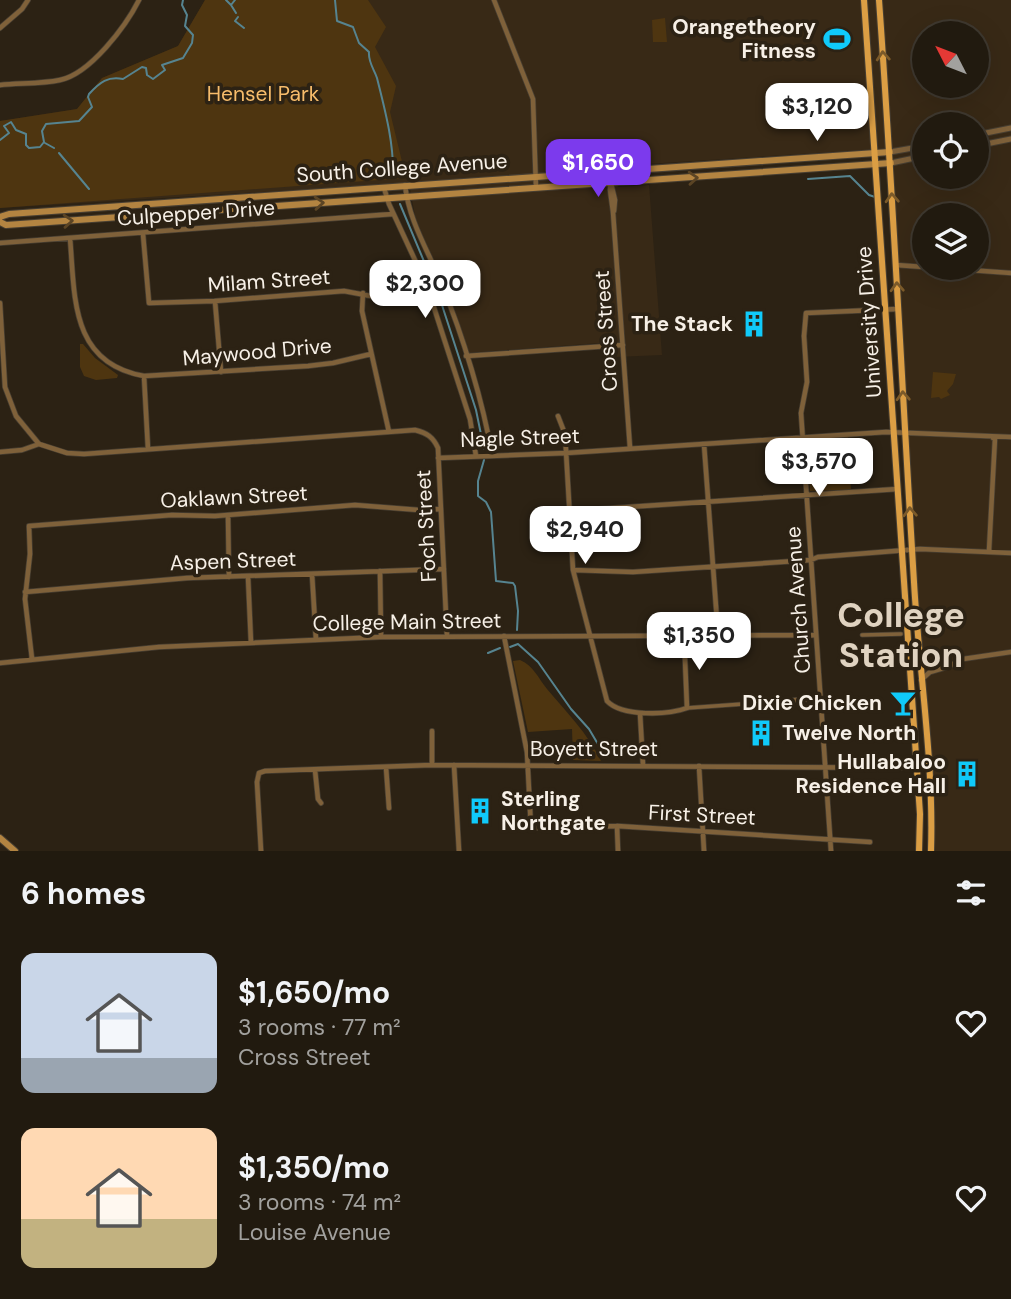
<!DOCTYPE html>
<meta charset="utf-8">
<style>
body{margin:0;font-family:"DM Sans",sans-serif;background:#292318;color:#f1f3f6;height:100vh;display:flex;flex-direction:column;font-size:26px;white-space:nowrap}
*{box-sizing:border-box;margin:0}
p{font-size:23px;color:#a2a19e}
.icon{flex:none;width:38px;height:38px;fill:none;stroke:currentColor;stroke-width:2;stroke-linecap:round;stroke-linejoin:round}
.map{position:relative;height:851px;overflow:hidden}
.panel{display:flex;flex-direction:column;background:#211a0f;flex:1}
.panel>*{flex:none}
.needle{width:46px;rotate:312deg}
.controls{position:absolute;left:912px;top:21px;display:grid;gap:14px}
.controls a{display:grid;place-items:center;width:77px;height:77px;border-radius:50%;background:#211a0f;box-shadow:0 7px 28px #0002,0 0 0 2px #3e382f;font-size:35px}
.price{position:absolute;translate:-50% -60px;padding:0 16px;border-radius:14px;background:#fff;color:#222;font-size:23px;line-height:46px;filter:drop-shadow(0 2px 4px #0008)}
.price::after{content:'';position:absolute;left:50%;top:42px;width:21px;height:16px;margin-left:-10px;background:inherit;clip-path:polygon(0 0,100% 0,50% 100%)}
.price.selected{background:#7c3aed;color:#fff}
ul{padding:0;list-style:none}
li{display:flex;align-items:center;gap:21px;height:175px;padding:0 21px}
li span{display:grid;place-items:center;flex:none;width:196px;height:140px;border-radius:14px;color:#555}
li>.icon{margin-inline-start:auto}
span .icon{width:84px;height:84px;fill:#fffc;stroke-width:1}
li b{font-size:30px}
h2{display:flex;justify-content:space-between;align-items:center;height:84px;padding:0 21px;font-size:30px}
.map>svg:first-child{display:block}
</style>
<div class="map">
<svg width="1011" height="851" viewBox="0 0 1011 851">
<rect width="100%" height="100%" fill="#2c2214"/>
<path fill="#382916" fill-rule="evenodd" d="M205,0H1011V851H934L933,776L911,517L893,148L616,166L618,187L649,185L662,355L615,357L613,342L467,353L416,221L409,183L0,208V121L77,109L102,78L178,46ZM924,33H976V86H924ZM924,124H976V177H924ZM924,215H976V268H924Z"/>
<path fill="#4e3510" d="M205,0H368L386,27L375,47L396,86L390,112L406,178L0,208V121L77,109L102,78L178,46Z
M665,18L667,42H653L652,20Z
M80,344H83L95,358L118,375L117,378L96,380L84,376L80,367Z
M933,372L956,374L953,384L947,391L950,395L941,399L939,397L931,398Z
M848,437L851,490L810,491L806,441Z
M520,660C534,666 538,678 547,689C567,713 587,732 601,761L573,760L572,729L528,732L513,661Z"/>
<g fill="none" stroke-linecap="round" stroke-linejoin="round">
<path stroke="#568490" stroke-width="2" d="M226,0L231,5L235,0
M335,0L337,21L353,27L359,43L369,52C368,62 374,69 377,78C385,110 394,143 393,176
M231,5L236,13
M238,17L235,21L244,28
M0,140L9,133L4,126L11,122L16,130L26,134V145L29,148L40,147L44,142L42,131L46,124L79,121L92,107L88,97L89,94C100,82 108,76 123,79L142,67L146,68L147,75L153,79L165,70L162,65L183,58L192,43L193,35L185,26L187,15L182,5L183,0
M45,143L54,148
M59,153L89,189
M808,179L850,176L869,195L875,197
M400,204L441,302L476,410L484,449
M484,460L478,481V496L486,502L491,512L496,581L513,583L515,586L518,611L517,630
M510,647L518,644L538,662L571,709L589,729L605,756
M488,653L500,648"/>
<g stroke="#483f32" stroke-width="5">
<path id="pedestrian" d="M862,635L901,634
M687,708L772,702"/>
</g>
<g stroke="#483f32" stroke-width="6">
<path id="minor" d="M494,0L533,99L536,188
M0,28L22,9L28,0
M0,85C19,83 41,84 60,80C90,74 126,26 139,0
M611,171L610,190L613,212L630,448
M611,183L615,200L614,211
M405,185C409,222 429,252 442,285C463,336 483,402 492,455
M384,188L389,204L427,286L470,419L476,456
M143,234L149,303L215,301L344,291L403,302H418L431,298
M70,238C75,297 70,363 144,376L308,366L333,363L371,354
M0,243L393,214
M896,265L924,267
M941,268L1011,273
M363,293L362,311L389,432
M215,301L221,372
M0,303L5,387L16,416L39,444
M466,356L623,345
M144,376L148,449
M558,416L565,434L573,570L607,701C622,717 668,715 687,708L684,635
M704,444L718,634
M0,452L22,450L39,444L67,453L84,454L415,430C427,433 433,437 438,448L447,636
M438,458L566,453L886,432L1011,437
M568,511L898,489
M228,515L229,577
M989,551L995,438H993
M573,570L633,572L811,560L818,557L920,549L1011,553
M380,571L381,637
M312,574L316,640
M248,576L251,643
M25,592L187,578L444,569
M504,636L527,752L531,828L617,826L870,842
M32,659L25,599L30,554L29,526L172,515L215,516L355,505L419,510L441,509
M0,663L159,647L381,637L816,635
M921,680L930,672L947,667L963,659L1011,652
M772,702L821,698
M640,713L643,765
M432,731V765
M454,765L459,851
M699,766L704,851
M386,767L389,808
M315,770L318,799L321,803
M617,826L618,851
M261,851L257,782L259,773L265,771L432,765L928,768
M831,851L801,413L807,382L804,336L806,313L898,309"/>
</g>
<g stroke="#483f32" stroke-width="7">
<path id="tertiary" d="M976,135L1011,128
M976,146L1011,139
M890,152L924,146
M891,163L924,156"/>
</g>
<g stroke="#483f32" stroke-width="8">
<path id="secondary" d="M0,217L9,214L890,152
M0,222L6,225L891,163
M0,838L15,851"/>
</g>
<g stroke="#483f32" stroke-width="8">
<path id="primary" d="M864,0L920,814L919,851
M879,0C893,194 902,388 914,582C919,671 934,761 931,851"/>
</g>
<use href="#pedestrian" stroke="#7f613a" stroke-width="3.5"/>
<use href="#minor" stroke="#7f613a" stroke-width="4.5"/>
<use href="#tertiary" stroke="#7f613a" stroke-width="5"/>
<use href="#secondary" stroke="#b38441" stroke-width="6"/>
<use href="#primary" stroke="#db9e44" stroke-width="6"/>
</g>
<defs><path id="oneway-chevron" d="M-2-3.5L2.5 0L-2 3.5" fill="none" stroke-width="1.6" stroke-linecap="round" stroke-linejoin="round" transform="scale(1.75)"/></defs>
<g stroke="#7b5a2a">
<use href="#oneway-chevron" transform="translate(883 56) rotate(-94)"/>
<use href="#oneway-chevron" transform="translate(892 198) rotate(-93)"/>
<use href="#oneway-chevron" transform="translate(897 287) rotate(-93)"/>
<use href="#oneway-chevron" transform="translate(903 396) rotate(-93)"/>
<use href="#oneway-chevron" transform="translate(910 512) rotate(-93)"/>
</g>
<g stroke="#5b4424">
<use href="#oneway-chevron" transform="translate(693 178) rotate(-4)"/>
<use href="#oneway-chevron" transform="translate(319 203) rotate(-4)"/>
<use href="#oneway-chevron" transform="translate(68 221) rotate(-4)"/>
</g>
<defs>
<g id="stadium-bare" transform="scale(2.1)"><path d="M0-5a6.5 5 0 1 0 0 10a6.5 5 0 1 0 0-10ZM-3.5-1.8h7v3.6h-7Z" fill="#10cafa" stroke="#2c2214" stroke-width="2.5" paint-order="stroke"/></g>
<g id="building-bare" transform="scale(2.1)"><path d="M-4-6H4V6H1V3H-1V6H-4ZM-2.5-4.3h1.7v1.8h-1.7ZM.8-4.3h1.7v1.8H.8ZM-2.5-1h1.7V.8h-1.7ZM.8-1h1.7V.8H.8Z" fill="#10cafa" stroke="#2c2214" stroke-width="2.5" paint-order="stroke"/></g>
<g id="bar-bare" transform="scale(2.1)"><path d="M-6-5H6L.8 .8V4.5H3.5V6h-7V4.5H-.8V.8Z" fill="#10cafa" stroke="#2c2214" stroke-width="2.5" paint-order="stroke"/></g>
</defs>
<g fill-rule="evenodd">
<use href="#stadium-bare" x="837" y="39"/>
<use href="#building-bare" x="754" y="324"/>
<use href="#bar-bare" x="903" y="703"/>
<use href="#building-bare" x="761" y="733"/>
<use href="#building-bare" x="967" y="774"/>
<use href="#building-bare" x="480" y="811"/>
</g>
<g text-anchor="middle" dominant-baseline="central" stroke-width="7" stroke-linejoin="round" paint-order="stroke">
<g font-size="21" font-weight="bold" fill="#f7f0e7" stroke="#2c2214" text-anchor="end">
<text x="816" y="27">Orangetheory<tspan x="816" dy="24">Fitness</tspan></text>
<text x="733" y="324">The Stack</text>
<text x="882" y="703">Dixie Chicken</text>
<text x="782" y="733" text-anchor="start">Twelve North</text>
<text x="946" y="762">Hullabaloo<tspan x="946" dy="24">Residence Hall</tspan></text>
<text x="501" y="799" text-anchor="start">Sterling<tspan x="501" dy="24">Northgate</tspan></text>
</g>
<g font-size="21" fill="#f7bc6b" stroke="#2c2214">
<text x="263" y="94">Hensel Park</text>
</g>
<g font-size="21" fill="#f7f0e7" stroke="#2c2214">
<text transform="translate(402 168) rotate(-4)">South College Avenue</text>
<text transform="translate(196 213) rotate(-4)">Culpepper Drive</text>
<text transform="translate(269 281) rotate(-4)">Milam Street</text>
<text transform="translate(869 322) rotate(-94)">University Drive</text>
<text transform="translate(606 331) rotate(-94)">Cross Street</text>
<text transform="translate(257 352) rotate(-5)">Maywood Drive</text>
<text transform="translate(520 438) rotate(-2)">Nagle Street</text>
<text transform="translate(234 497) rotate(-3)">Oaklawn Street</text>
<text transform="translate(426 526) rotate(-93)">Foch Street</text>
<text transform="translate(233 561) rotate(-2)">Aspen Street</text>
<text transform="translate(798 600) rotate(-94)">Church Avenue</text>
<text transform="translate(407 622) rotate(-1)">College Main Street</text>
<text x="594" y="749">Boyett Street</text>
<text transform="translate(702 815) rotate(3)">First Street</text>
</g>
<g font-size="35" font-weight="bold" fill="#e0d3c1" stroke="#2c2214">
<text x="901" y="615">College<tspan x="901" dy="40">Station</tspan></text>
</g>
</g>
</svg>
<div class="controls">
<a><svg class="needle" viewBox="-14 -14 28 28"><path d="M0-13l5 13h-10z" fill="#e53935"/><path d="M0 13l5-13h-10z" fill="#a2a19e"/></svg></a>
<a><svg class="icon" aria-label="locate" viewBox="0 0 24 24"><circle cx="12" cy="12" r="6"/><path d="M12 2v4M12 18v4M2 12h4M18 12h4"/></svg></a>
<a><svg class="icon" aria-label="layers" viewBox="0 0 24 24"><path d="M12 4l9 5-9 5-9-5zM3 14l9 5 9-5"/></svg></a>
</div>
<b class="price" style="left:817px;top:143px">$3,120</b>
<b class="price selected" style="left:598px;top:199px">$1,650</b>
<b class="price" style="left:425px;top:320px">$2,300</b>
<b class="price" style="left:819px;top:498px">$3,570</b>
<b class="price" style="left:585px;top:566px">$2,940</b>
<b class="price" style="left:699px;top:672px">$1,350</b>
</div>
<section class="panel">
<h2>6 homes<svg class="icon" aria-label="filters" viewBox="0 0 24 24"><path d="M4 7h16M4 17h16"/><circle cx="9" cy="7" r="2"/><circle cx="15" cy="17" r="2"/></svg></h2>
<ul>
<li><span style="background:linear-gradient(#c9d6e8 75%,#9aa5b1 0)"><svg class="icon" aria-label="home" viewBox="0 0 24 24"><path d="M3 11l9-7 9 7M6 9v11h12V9"/></svg></span><div><b>$1,650/mo</b><p>3 rooms · 77 m²</p><p>Cross Street</p></div><svg class="icon" aria-label="heart" viewBox="0 0 24 24"><path d="M12 20l-8-8c-3-5 5-10 8-4 3-6 11-1 8 4z"/></svg></li>
<li><span style="background:linear-gradient(#ffd9b3 65%,#c2b280 0)"><svg class="icon" aria-label="home" viewBox="0 0 24 24"><path d="M3 11l9-7 9 7M6 9v11h12V9"/></svg></span><div><b>$1,350/mo</b><p>3 rooms · 74 m²</p><p>Louise Avenue</p></div><svg class="icon" aria-label="heart" viewBox="0 0 24 24"><path d="M12 20l-8-8c-3-5 5-10 8-4 3-6 11-1 8 4z"/></svg></li>
</ul>
</section>
